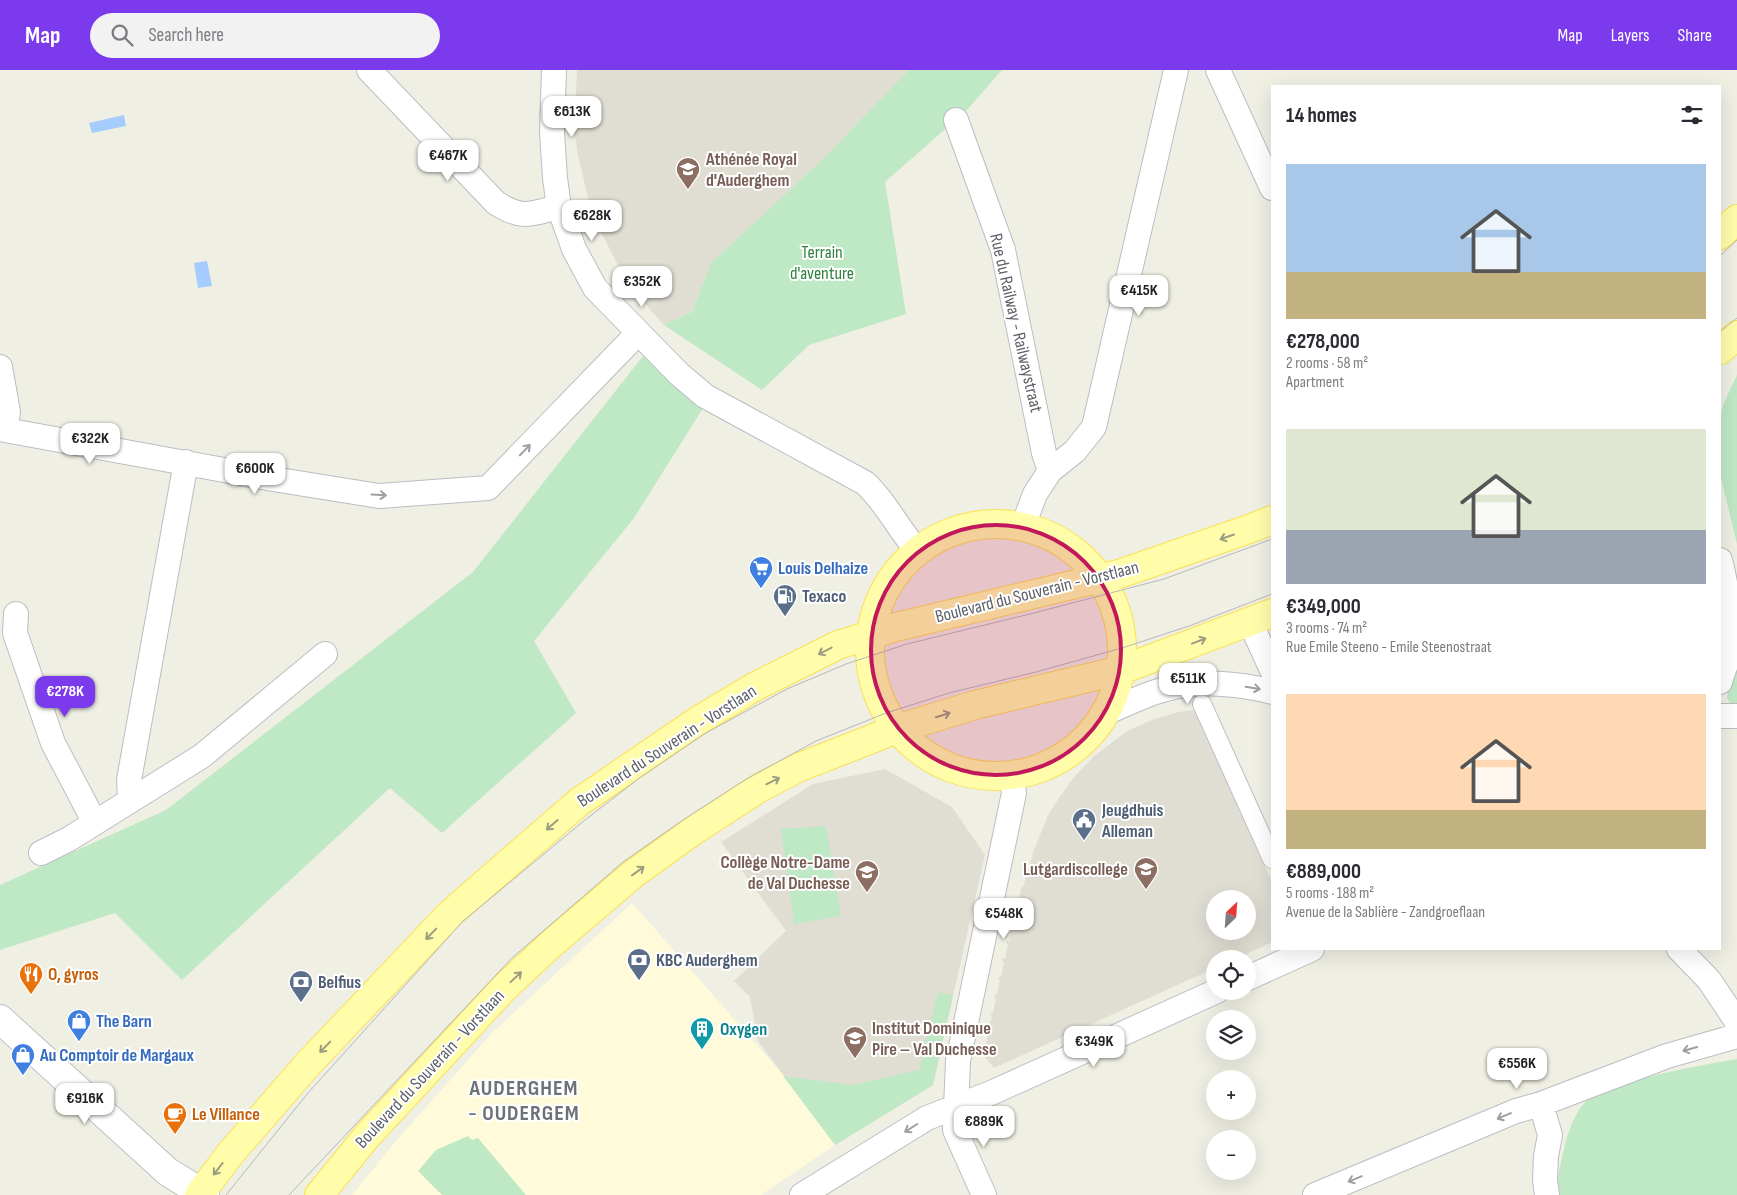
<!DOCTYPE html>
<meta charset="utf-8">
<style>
body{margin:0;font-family:"Sofia Sans Condensed",sans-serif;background:#f2f2f3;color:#2b2b33;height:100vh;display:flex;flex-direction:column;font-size:19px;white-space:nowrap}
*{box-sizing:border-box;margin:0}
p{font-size:16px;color:#7c7c81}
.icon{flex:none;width:28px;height:28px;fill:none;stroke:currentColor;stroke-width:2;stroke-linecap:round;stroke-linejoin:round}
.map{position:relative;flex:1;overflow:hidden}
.details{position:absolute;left:1271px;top:15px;width:450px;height:865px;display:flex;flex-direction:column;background:#fff;border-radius:0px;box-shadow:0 5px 20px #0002}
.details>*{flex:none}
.needle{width:32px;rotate:25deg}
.buttons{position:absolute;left:1206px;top:820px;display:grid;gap:10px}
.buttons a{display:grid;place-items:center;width:50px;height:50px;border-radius:50%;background:#fff;box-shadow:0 5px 20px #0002;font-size:25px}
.price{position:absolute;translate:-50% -42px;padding:0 11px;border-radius:10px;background:#fff;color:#222;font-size:16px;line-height:32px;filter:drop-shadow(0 1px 2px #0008)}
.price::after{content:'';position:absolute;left:50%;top:30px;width:15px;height:11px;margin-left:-8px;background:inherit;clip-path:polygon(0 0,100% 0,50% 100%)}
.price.on{background:#7c3aed;color:#fff}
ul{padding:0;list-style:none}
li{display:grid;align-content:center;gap:10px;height:265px;padding:0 15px}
li span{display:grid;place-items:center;height:155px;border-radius:0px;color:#555}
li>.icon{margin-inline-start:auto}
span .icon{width:90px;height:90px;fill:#fffc;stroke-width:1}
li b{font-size:21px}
h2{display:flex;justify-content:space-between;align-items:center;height:60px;padding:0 15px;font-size:21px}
header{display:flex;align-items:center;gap:30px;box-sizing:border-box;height:70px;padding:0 25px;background:#7c3aed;color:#fff}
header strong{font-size:24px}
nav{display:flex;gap:28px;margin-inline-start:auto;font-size:18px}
.search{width:350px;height:45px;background:#f2f2f3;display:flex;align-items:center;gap:12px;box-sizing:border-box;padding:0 18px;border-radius:28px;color:#7c7c81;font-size:19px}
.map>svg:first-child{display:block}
</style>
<header>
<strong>Map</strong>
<div class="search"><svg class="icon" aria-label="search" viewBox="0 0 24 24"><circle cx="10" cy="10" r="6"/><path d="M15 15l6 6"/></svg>Search here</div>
<nav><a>Map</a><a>Layers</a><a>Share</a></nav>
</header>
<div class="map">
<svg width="1737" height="1125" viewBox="0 0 1737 1125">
<rect width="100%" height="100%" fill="#f0efe4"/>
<path fill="#fffbda" d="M632,833L792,1015L835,1075L761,1125H352L397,1070L492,963Z"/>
<path fill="#e0ded3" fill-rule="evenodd" d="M577,0H909L848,67L711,193L692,242L664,255L651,241L620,199L599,158L589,132L578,85L575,65V39Z
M1194,640L1272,812V872L1236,889H1215V898L994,998L983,985L992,946L990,945L991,943H993L996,928L994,927L995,924H997L1000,910L998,909L999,907H1001L1004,892L1002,891L1003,888L1005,889L1008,874L1006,873L1007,871H1009L1012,856L1010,855L1011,852H1015L1017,843H1015L1018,837L1021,817H1023L1034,780L1048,745L1059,728L1074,707L1093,687L1127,661L1152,650L1178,642ZM1215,829H1248V861H1215Z
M885,699L952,737L985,785L933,1015L835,1075L758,971L750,927L734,911L786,861L721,772L813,714Z"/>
<path fill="#bfe8c5" d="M909,0H1002L967,40L885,112L906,244L809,275L762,320L664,255L692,242L711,193L822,90Z
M643,286L705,335L634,448L534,571L576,643L442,763L390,718L182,910L115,843L0,880V815L166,740L473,502Z
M1737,305V474L1720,404V348L1723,335Z
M1737,601V636L1733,637L1727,628C1729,619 1729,606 1737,601Z
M826,756L841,846L794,854L781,759Z
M938,922L953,925L933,1015L835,1075L783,1006L852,1015L919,1000Z
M1737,989V1125H1559C1556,1113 1560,1096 1563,1083C1567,1065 1573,1045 1586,1031C1604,1012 1708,994 1737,989Z
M468,1066L472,1070L478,1068L526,1125H442L418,1101L436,1080Z"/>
<path fill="#a5ccff" d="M124,45L126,56L92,63L89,53Z
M207,191L212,216L198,218L194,193Z"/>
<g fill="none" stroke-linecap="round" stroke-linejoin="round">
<g stroke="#bcbdc4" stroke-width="20">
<path id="pedestrian" d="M1202,634L1272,789"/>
</g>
<g stroke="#bcbdc4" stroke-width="26">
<path id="minor" d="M369,0L496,133C523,150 530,144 559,137
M554,0L552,63L555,108L559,137L574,179L595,218L679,304L705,326L865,413C886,432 898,459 917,480
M1218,0L1272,118
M956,50L1003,180L1044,383L1050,401
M0,297L8,342L5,360
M0,359L273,409L379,426L488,418L638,263
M1023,456L1035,424L1050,401L1075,381L1094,357L1176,0
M1720,490C1727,517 1732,552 1730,579C1730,586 1722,603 1720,612
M16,544L15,563L53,673L95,753
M1250,552L1272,600
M1105,643C1125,635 1145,624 1166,619C1199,610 1239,613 1272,622
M1720,646H1737
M130,731L129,710L186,392
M41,783L69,769L202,686L325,584
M1679,879L1709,910L1737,952
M1248,908L1312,879
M1541,1034L1550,1065L1546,1086L1545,1110L1547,1125
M802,1125L927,1048L991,1023L1217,921
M984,1125L955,1060L958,991L1014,723L1011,705
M1315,1125L1516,1041L1541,1034L1667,986L1737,966"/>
</g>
<g stroke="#bdbfc6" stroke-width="30">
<path id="secondary" d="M0,949L168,1102L205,1125"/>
</g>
<g stroke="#fae153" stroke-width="30">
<path id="primary" d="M1720,165L1737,149
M1720,280L1737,265
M870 580a126 126 0 1 1 252 0a126 126 0 1 1-252 0Z
M199,1125L230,1084L307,995L450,844L579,732L699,650L756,616L838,575L896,557L1122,503L1249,459L1272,450
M319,1125L367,1066L505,917L550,875L632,805L693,761L759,718L800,697L897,659L975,635L1121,600L1272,543"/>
</g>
<use href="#pedestrian" stroke="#fff" stroke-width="18"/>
<use href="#minor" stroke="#fff" stroke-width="24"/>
<use href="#secondary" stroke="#fff" stroke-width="28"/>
<use href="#primary" stroke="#fffdaa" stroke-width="28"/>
<path stroke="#b7b8b9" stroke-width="1" d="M1720,186L1737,170
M1720,262L1737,248
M226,1125L308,1023L463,851L585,750L642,706L704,664L787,619L846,594L907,574L1030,544L1164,509L1272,469
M289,1125L512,888L623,792L683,750L745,710L816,671L886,643L949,623L1036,602L1122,578L1189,556L1272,524"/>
</g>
<defs><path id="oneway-shaft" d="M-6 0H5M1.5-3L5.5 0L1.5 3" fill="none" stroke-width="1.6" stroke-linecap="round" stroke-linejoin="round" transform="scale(1.25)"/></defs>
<g stroke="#9d9fa3">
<use href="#oneway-shaft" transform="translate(525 380) rotate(-46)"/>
<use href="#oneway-shaft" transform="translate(379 425) rotate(3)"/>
<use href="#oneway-shaft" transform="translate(1253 618) rotate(9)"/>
<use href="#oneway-shaft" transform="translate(1690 979) rotate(164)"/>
<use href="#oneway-shaft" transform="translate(1504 1046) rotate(157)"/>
<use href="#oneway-shaft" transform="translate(911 1058) rotate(148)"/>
<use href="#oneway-shaft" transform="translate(1355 1109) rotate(158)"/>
</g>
<g stroke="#9d9e81">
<use href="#oneway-shaft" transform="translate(1227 467) rotate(161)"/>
<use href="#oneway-shaft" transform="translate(1199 571) rotate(-21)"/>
<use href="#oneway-shaft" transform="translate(825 581) rotate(153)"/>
<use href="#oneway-shaft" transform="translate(943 645) rotate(-17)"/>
<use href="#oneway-shaft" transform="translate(773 711) rotate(-27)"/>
<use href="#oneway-shaft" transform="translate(552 755) rotate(139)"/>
<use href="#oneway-shaft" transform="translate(638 801) rotate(-36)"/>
<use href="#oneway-shaft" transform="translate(431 864) rotate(134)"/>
<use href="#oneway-shaft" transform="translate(516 907) rotate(-43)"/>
<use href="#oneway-shaft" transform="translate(325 977) rotate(134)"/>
<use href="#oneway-shaft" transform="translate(218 1099) rotate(128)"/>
</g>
<path fill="#c2185b" fill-opacity="0.2" stroke="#c2185b" stroke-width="4" stroke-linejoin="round" d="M871 580a125 125 0 1 1 250 0a125 125 0 1 1-250 0Z"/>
<defs>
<g id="school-pin" transform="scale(1.25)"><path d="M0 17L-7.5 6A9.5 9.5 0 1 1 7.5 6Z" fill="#8d6e63" stroke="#fff"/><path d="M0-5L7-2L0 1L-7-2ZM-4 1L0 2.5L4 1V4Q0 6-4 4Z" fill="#fff"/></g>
<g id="supermarket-pin" transform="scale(1.25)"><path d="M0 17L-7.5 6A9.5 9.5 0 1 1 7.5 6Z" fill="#3f7fe0" stroke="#fff"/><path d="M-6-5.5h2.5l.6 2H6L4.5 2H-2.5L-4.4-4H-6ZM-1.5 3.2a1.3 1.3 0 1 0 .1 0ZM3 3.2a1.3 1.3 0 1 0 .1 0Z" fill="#fff"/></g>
<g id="fuel-pin" transform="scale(1.25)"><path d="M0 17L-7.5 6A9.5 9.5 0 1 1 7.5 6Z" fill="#5c6f8a" stroke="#fff"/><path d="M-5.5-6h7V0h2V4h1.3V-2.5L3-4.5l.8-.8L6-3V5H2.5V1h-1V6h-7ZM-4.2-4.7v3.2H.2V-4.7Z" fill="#fff"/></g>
<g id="civic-pin" transform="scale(1.25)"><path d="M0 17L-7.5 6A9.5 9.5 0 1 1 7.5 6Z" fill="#5c6f8a" stroke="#fff"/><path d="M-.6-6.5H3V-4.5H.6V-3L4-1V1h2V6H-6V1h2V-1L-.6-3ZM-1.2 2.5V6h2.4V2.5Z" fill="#fff"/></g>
<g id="bank-pin" transform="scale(1.25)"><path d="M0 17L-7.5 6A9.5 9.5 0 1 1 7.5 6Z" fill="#5c6f8a" stroke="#fff"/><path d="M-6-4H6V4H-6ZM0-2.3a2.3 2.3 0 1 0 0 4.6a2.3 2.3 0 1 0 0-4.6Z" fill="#fff"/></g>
<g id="restaurant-pin" transform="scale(1.25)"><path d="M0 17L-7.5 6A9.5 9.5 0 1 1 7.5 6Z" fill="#e8710a" stroke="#fff"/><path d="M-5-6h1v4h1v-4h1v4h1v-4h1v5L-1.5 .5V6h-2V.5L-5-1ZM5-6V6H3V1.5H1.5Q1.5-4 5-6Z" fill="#fff"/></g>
<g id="shop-pin" transform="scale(1.25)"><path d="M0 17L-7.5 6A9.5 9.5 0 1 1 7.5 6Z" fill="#3f7fe0" stroke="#fff"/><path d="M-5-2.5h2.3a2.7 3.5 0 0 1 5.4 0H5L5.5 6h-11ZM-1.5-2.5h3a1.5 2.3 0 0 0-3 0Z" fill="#fff"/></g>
<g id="building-pin" transform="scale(1.25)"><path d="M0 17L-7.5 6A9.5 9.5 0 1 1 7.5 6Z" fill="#0f9aa8" stroke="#fff"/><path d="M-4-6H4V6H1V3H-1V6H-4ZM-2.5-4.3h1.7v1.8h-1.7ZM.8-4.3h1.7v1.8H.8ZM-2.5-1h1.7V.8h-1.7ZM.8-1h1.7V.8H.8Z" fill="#fff"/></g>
<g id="cafe-pin" transform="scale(1.25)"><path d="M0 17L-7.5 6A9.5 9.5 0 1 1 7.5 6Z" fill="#e8710a" stroke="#fff"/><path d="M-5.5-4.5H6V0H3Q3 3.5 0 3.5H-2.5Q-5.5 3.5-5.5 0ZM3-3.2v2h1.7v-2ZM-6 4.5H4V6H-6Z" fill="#fff"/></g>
</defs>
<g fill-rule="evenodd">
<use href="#school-pin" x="688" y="99"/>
<use href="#supermarket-pin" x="761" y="498"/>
<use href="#fuel-pin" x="785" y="526"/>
<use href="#civic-pin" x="1084" y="750"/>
<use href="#school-pin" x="1146" y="799"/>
<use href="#school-pin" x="867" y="802"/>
<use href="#bank-pin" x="639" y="890"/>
<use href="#restaurant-pin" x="31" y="904"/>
<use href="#bank-pin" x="301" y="912"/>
<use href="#shop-pin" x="79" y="951"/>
<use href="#building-pin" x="702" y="959"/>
<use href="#school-pin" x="855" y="968"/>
<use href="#shop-pin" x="23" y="985"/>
<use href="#cafe-pin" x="175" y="1044"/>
</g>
<g text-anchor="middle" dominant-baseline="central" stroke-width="4" stroke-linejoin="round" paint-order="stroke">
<g font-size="18" font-weight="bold" fill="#785e54" stroke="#fff" text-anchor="start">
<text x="706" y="89">Athénée Royal<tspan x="706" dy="21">d'Auderghem</tspan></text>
<text x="850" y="792" text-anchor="end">Collège Notre-Dame<tspan x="850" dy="21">de Val Duchesse</tspan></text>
<text x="1128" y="799" text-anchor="end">Lutgardiscollege</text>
<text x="872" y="958">Institut Dominique<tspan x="872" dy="21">Pire – Val Duchesse</tspan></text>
</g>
<g font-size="18" fill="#2f823e" stroke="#fff">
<text x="822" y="182">Terrain<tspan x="822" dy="21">d'aventure</tspan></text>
</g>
<g font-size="18" fill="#5c5f66" stroke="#fff">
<text transform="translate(1016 253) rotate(77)">Rue du Railway - Railwaystraat</text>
<text transform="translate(1037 522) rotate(-14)">Boulevard du Souverain - Vorstlaan</text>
<text transform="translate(667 676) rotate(-33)">Boulevard du Souverain - Vorstlaan</text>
<text transform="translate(430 999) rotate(-47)">Boulevard du Souverain - Vorstlaan</text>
</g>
<g font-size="18" font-weight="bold" fill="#366cbe" stroke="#fff" text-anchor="start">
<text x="778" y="498">Louis Delhaize</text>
<text x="96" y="951">The Barn</text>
<text x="40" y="985">Au Comptoir de Margaux</text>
</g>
<g font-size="18" font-weight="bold" fill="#4e5e75" stroke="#fff" text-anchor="start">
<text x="802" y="526">Texaco</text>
<text x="1102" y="740">Jeugdhuis<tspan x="1102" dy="21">Alleman</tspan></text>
<text x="656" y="890">KBC Auderghem</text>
<text x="318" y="912">Belfius</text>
</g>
<g font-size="18" font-weight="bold" fill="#c56008" stroke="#fff" text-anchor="start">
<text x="48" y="904">O, gyros</text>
<text x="192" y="1044">Le Villance</text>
</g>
<g font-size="18" font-weight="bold" fill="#0d838f" stroke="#fff" text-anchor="start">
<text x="720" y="959">Oxygen</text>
</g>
<g font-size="22" font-weight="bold" letter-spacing="1" fill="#6d7178" stroke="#fff">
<text x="524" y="1018">AUDERGHEM<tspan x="524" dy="25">- OUDERGEM</tspan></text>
</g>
</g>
</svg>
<div class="buttons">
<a><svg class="needle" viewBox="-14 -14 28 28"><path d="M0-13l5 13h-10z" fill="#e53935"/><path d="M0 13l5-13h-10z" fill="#7c7c81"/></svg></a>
<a><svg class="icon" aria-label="locate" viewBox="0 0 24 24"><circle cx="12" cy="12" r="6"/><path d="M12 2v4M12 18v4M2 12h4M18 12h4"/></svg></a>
<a><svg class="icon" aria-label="layers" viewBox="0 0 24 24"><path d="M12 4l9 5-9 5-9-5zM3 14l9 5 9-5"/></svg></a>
<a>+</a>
<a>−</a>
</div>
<b class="price" style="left:572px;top:68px">€613K</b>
<b class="price" style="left:448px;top:112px">€467K</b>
<b class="price" style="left:592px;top:172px">€628K</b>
<b class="price" style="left:642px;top:238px">€352K</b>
<b class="price" style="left:1139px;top:247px">€415K</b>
<b class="price" style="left:90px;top:395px">€322K</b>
<b class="price" style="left:255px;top:425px">€600K</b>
<b class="price" style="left:1188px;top:635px">€511K</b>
<b class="price on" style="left:65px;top:648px">€278K</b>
<b class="price" style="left:1004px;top:870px">€548K</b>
<b class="price" style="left:1094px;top:998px">€349K</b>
<b class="price" style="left:1517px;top:1020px">€556K</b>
<b class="price" style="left:85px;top:1055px">€916K</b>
<b class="price" style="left:984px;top:1078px">€889K</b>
<section class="details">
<h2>14 homes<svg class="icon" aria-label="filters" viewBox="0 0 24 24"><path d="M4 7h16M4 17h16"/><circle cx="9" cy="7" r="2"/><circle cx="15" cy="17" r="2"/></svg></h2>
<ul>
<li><span style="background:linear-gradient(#a9c7e8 70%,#c2b280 0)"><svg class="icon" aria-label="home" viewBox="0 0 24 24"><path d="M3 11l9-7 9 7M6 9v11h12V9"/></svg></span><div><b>€278,000</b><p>2 rooms · 58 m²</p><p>Apartment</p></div></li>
<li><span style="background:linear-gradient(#dfe7d0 65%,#9aa5b1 0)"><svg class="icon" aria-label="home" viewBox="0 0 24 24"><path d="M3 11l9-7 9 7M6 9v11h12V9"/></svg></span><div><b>€349,000</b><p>3 rooms · 74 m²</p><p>Rue Emile Steeno - Emile Steenostraat</p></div></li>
<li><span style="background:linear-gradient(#ffd9b3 75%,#c2b280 0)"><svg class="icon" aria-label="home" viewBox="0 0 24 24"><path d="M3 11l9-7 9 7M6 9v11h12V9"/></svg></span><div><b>€889,000</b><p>5 rooms · 188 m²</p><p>Avenue de la Sablière - Zandgroeflaan</p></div></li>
</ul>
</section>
</div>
